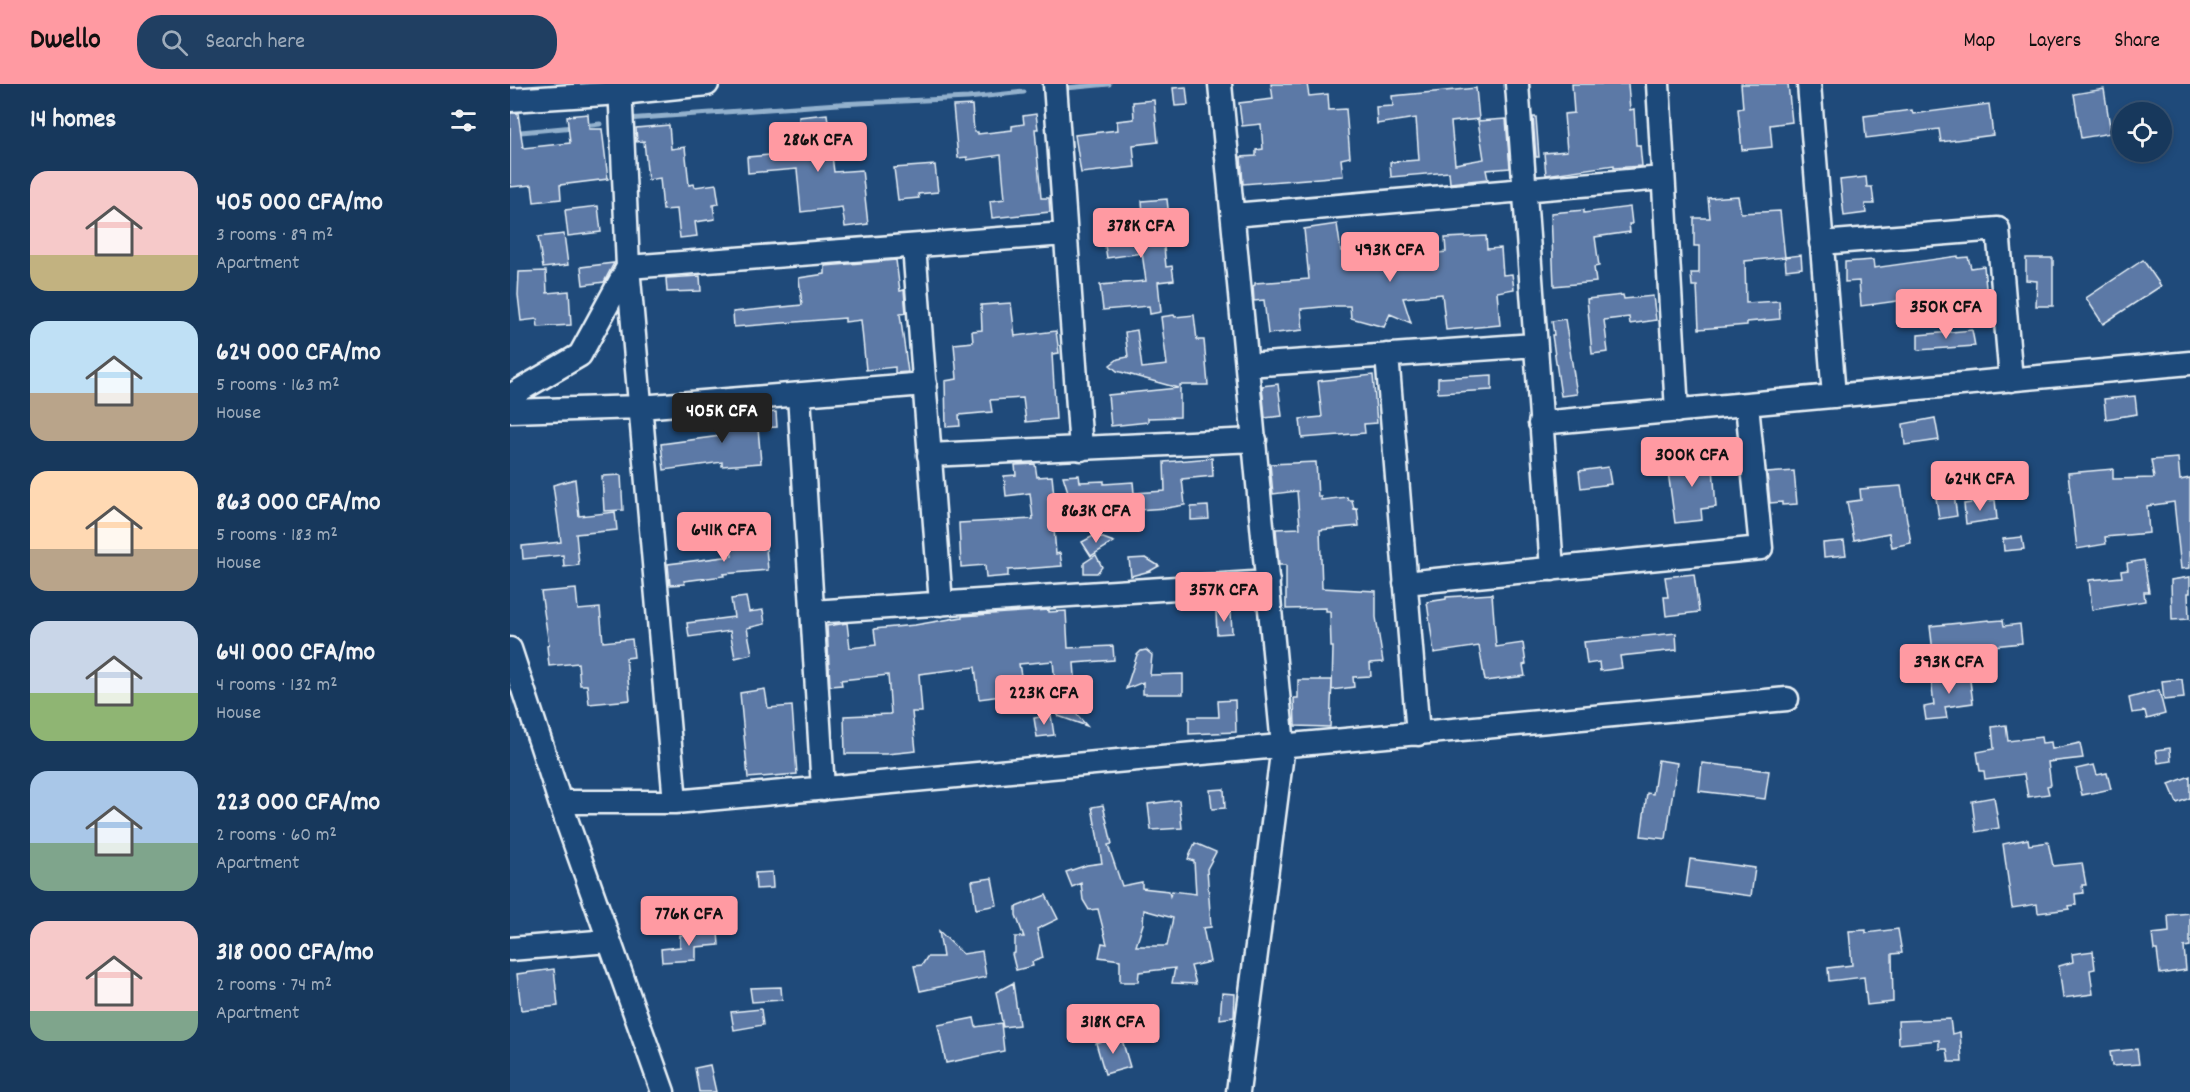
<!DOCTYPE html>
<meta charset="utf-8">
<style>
body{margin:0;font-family:Dekko,sans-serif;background:#203f62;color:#f1f3f6;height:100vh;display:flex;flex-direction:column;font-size:22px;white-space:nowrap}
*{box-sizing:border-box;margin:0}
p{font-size:20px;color:#9eacbb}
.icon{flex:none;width:33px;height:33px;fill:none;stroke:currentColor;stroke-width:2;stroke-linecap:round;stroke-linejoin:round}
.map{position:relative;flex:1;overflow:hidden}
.drawer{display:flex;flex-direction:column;background:#17385c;width:510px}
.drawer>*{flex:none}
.fabs{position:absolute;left:1602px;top:18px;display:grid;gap:12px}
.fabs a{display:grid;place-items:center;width:60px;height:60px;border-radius:50%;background:#17385c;box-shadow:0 3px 9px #0003,0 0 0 2px #365272;font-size:30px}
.price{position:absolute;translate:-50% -51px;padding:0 14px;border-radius:6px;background:#ff9aa2;color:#111;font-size:20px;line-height:39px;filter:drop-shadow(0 2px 3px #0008)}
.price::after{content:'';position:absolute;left:50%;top:36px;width:18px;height:14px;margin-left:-9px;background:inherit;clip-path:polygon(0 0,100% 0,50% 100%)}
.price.current{background:#222;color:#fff}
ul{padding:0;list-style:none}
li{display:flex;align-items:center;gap:18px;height:150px;padding:0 30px}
li span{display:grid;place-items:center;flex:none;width:168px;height:120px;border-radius:18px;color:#555}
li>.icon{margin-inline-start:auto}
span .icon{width:72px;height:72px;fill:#fffc;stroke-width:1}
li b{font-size:26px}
h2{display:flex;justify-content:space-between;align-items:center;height:72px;padding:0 30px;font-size:26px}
header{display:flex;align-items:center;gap:36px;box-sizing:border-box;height:84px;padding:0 30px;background:#ff9aa2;color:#111}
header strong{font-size:28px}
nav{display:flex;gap:33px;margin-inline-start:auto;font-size:21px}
.search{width:420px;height:54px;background:#203f62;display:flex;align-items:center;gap:15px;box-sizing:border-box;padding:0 21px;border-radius:24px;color:#9eacbb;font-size:22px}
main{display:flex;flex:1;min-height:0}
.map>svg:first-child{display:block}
</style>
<header>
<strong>Dwello</strong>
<div class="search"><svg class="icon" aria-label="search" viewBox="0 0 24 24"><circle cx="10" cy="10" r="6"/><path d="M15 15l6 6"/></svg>Search here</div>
<nav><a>Map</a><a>Layers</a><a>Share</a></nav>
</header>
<main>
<section class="drawer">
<h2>14 homes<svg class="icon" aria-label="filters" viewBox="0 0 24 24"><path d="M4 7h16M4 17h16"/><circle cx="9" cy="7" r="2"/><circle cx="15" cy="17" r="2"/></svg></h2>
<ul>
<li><span style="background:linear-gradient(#f6c9c9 70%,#c2b280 0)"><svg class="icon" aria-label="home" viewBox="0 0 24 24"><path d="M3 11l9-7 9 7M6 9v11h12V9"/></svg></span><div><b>405 000 CFA/mo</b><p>3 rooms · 89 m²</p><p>Apartment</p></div></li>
<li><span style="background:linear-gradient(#bfe0f5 60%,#b9a48a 0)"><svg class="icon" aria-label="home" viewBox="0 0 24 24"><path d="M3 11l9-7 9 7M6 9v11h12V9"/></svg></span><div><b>624 000 CFA/mo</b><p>5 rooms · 163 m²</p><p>House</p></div></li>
<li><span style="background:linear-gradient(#ffd9b3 65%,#b9a48a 0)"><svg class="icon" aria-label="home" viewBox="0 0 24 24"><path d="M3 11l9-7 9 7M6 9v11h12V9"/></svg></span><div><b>863 000 CFA/mo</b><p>5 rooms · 183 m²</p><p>House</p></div></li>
<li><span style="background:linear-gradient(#c9d6e8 60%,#8fb573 0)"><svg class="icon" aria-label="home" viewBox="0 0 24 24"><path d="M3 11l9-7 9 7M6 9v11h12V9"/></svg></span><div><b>641 000 CFA/mo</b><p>4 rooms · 132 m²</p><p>House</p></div></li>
<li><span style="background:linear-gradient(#a9c7e8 60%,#7fa58c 0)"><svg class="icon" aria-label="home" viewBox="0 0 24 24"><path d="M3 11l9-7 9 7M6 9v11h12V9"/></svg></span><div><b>223 000 CFA/mo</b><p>2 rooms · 60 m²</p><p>Apartment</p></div></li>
<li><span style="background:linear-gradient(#f6c9c9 75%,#7fa58c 0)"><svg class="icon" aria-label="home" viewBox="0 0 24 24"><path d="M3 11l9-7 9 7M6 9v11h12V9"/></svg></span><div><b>318 000 CFA/mo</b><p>2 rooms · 74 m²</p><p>Apartment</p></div></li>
</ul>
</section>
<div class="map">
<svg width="1680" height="1008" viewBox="0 0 1680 1008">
<rect width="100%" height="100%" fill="#1f4a7a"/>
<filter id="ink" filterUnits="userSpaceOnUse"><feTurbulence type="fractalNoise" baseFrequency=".0167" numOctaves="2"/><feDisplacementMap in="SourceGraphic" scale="12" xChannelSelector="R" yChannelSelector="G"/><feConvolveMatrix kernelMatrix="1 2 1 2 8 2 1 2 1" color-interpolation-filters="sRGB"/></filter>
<g filter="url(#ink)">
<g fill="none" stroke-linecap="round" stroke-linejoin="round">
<path stroke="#93b1cd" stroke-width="5" d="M556,4L599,0
M116,35L328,20L458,14L514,8
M73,42L90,40
M0,49L64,43"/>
</g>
<path fill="#5c79a6" stroke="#e8f1f8" stroke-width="1.5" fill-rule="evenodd" d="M761,0H797L799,12L818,10L819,26L836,25L840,73L831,75L833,92L733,100L731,73L746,72V66L753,65L751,40L732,42L729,19L763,15Z
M1062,0H1118L1120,26L1124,25L1126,61H1130L1132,82L1104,84V81L1036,91L1034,69L1057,67L1054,30L1064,29Z
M1231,0H1278L1282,38L1260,41L1262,63L1232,66L1228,25L1233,24Z
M676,3L678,21L665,22L663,4Z
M966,4L969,35L941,38L945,80L974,75L968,37L996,35L1000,84L976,86L978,95L940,99L939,88L881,93L880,78L909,76L906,34L867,40L866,23L883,22L882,12Z
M1594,5L1601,49L1571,54L1564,10Z
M644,16L648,58L623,61L625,83L571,89L565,51L608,46L607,37L624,35L623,18Z
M1479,20L1483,51L1431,58L1429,45L1356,54L1354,32L1402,26L1403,30Z
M462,21L464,48H468V50L502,46V42L514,40L513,32L526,30L528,45H525L531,114H539L540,128L482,134L480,117L495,115L491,71L457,76V73L448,74L443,22Z
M0,29H8L13,64L60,59L57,32L78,30L79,45H92L98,95L50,101L51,115L24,118L22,101L0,103Z
M317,30L324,88L352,86L358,140L335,143L332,123L291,128L287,85L238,89L237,73L283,69L282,52L290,51L289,33Z
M1023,33H1026L1029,73H1026Z
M159,41L161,65L175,63L179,101L184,100L185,103L206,100L209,120L203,121L205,135L185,138L187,152L170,154L167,125L153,126L150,94L138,96L134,57L127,58L126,44Z
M425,81L428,108L408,110L409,114L388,116L384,84Z
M1356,93L1357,103H1362L1364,120H1355L1356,129L1334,132L1330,96Z
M1228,112L1231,129L1270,127L1275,173L1291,171L1292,184L1276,186L1275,173L1235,177L1236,219L1269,217L1270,235L1237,238V241L1189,245L1187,202H1182L1181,189H1189V162H1184V134H1200L1198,114Z
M657,115L661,152L653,153L656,183L662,182L664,196L648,198L651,228L640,230L639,222L593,226L590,201L636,197L632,169L597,174L594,155L607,152L606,143L634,140L632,117Z
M88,122L91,148L58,152L55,126Z
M1120,123L1122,140H1119L1120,148L1085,153L1089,182L1084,183L1086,198L1044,202L1041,129L1074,126V129Z
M827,140L831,167H839L840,171L879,168V171L896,169V173L936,168L935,154L976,152L977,165L991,164L993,191L1002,190L1004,205L987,208L990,241L936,246L932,210L893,214L901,239L880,230L874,243L841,234L840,222H823L791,225L793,246L758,250L754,216L744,217L743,202L745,201V199L799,195L794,145Z
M54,150L58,181L33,184L28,153Z
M1448,172V174L1458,173L1461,184L1474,182L1477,215L1454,217L1453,208L1351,222L1349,197L1335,198V178L1363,176L1364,184Z
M1516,174H1543V222H1526L1527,197L1516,196Z
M386,176L390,207L394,206L396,229L390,230L398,288L385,289V283L356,286L351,236L335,238V234L224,243L223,228L292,221L289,194L315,190V182Z
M1633,176L1651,202L1593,240L1576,214Z
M104,179L94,198L73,201L71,183Z
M36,187L37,209L59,207L61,241L28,243L27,235L11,237L8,211L9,188Z
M190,192L191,207L157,208L156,194Z
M1113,211L1114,215L1143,212L1146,236L1120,240L1119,233L1094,236L1098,268L1082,270L1077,215Z
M501,219L505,252L546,247L549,269L542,270L546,335L516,338L513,314L480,316L482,328L449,331L450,342L436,343L435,297L447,295L444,260L463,258L462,247L472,246L471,221Z
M664,231L665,233L684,231L687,256H694L698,301H670V333L638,334V338L601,342L598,311L668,304L607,287L600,281L608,275L618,273L615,248L627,246L632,284L657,281L651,233Z
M1055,235L1067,310L1051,312L1042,251H1044L1042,237Z
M1462,246L1465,262L1408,266V251Z
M863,291L867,339L854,340L855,349L792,354L790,335L812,333L808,297Z
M982,291V306L928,309V294Z
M768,300L772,332L755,334L752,302Z
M1625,312L1627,330L1596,335L1594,315Z
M266,328L267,343L248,344L251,379L212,382V378L154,386L151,360L210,352L209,333Z
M1425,334L1429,356L1395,361L1393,340Z
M1202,370L1206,423L1191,425L1192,436L1165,439L1157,380L1177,378V373Z
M702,374L703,392L672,395L675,421L657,424L565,430L553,392L569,391L570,398L594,397V400L623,398L624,409L655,407L654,378Z
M1668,374L1670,396L1680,394V484L1671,485L1664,418L1637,422L1639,449L1595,453L1596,460L1567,465L1558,389L1603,385V395L1644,394L1641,376Z
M806,378L808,413H811V416L837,413L838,416H842L844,425L847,424L849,442L810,446L812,504L866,507V533L873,578L860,579L861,592L843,593L844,603L822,606L823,563H821L820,527H816V524L776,525V481H769L766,445L790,444L787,407L763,410L760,380Z
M525,380L527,393L542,392L546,432H543L546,470L550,469L552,482L498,486V492L476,494L475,481L451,483L449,439L523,435L520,409L496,412L494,392L506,391L505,381Z
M1098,383L1101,400L1071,404L1069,387Z
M1284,387L1287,420L1272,421V418L1260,419L1257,389Z
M1441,390L1447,432L1429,435L1423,392Z
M111,391L113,426L94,427L92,392Z
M65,395L69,432L105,428L107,446L66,450L69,481L54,483L53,471L13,475L12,462L51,458L43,401Z
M1391,402L1401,459L1382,463L1379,449L1344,456L1337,418L1351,416L1350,405Z
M1485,416L1487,435L1456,440L1454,420Z
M698,422L699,435L681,436V423Z
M585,451L604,458L581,472L572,458Z
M255,453L258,486L213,490L214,492L174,497L175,500L160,501L158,480L222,472L220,456Z
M1512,453L1514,465L1494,467L1493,455Z
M1334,457L1336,471L1314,473L1313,459Z
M586,471L592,483L587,489H574V479Z
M636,474L649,482L640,487L621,492L619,475Z
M1634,476L1639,508H1634L1635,517L1582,526L1579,496L1612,493L1611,487L1618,486L1617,479Z
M1184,490L1189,528L1156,532L1154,513H1158L1155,493Z
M1680,493V509H1678L1679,535L1662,536L1661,496Z
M66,505L68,526L90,524L93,558L122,555L124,573L116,574L120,616L79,620L77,601H70L68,579L39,582L37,562L39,561L31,508Z
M982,510L986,563L1013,559L1016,580L1013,581L1015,592L975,597L969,562L924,569L917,518L936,515V513Z
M236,513L239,528L253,526L255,540L237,544L242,570L225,574L220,547L179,553L177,539L224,533L221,515Z
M539,526V528L556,527L558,564L603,562L604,576L564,579L566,604H559L562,625L577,642L548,632L543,577L509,580L514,609L469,615L465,583L409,590L412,628H402L406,667L377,670H335L334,632L381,630L378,591L331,596L332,601L320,602L317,542L337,539L340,564L366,561L364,545L405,541L452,533V532Z
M706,528H721L722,549L707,550Z
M1479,536L1480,537L1493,536L1494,542L1510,540L1512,559L1423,568L1420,542Z
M1166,549L1167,566L1110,572L1112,584L1090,587L1089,578L1077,580L1074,558Z
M636,566L642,571L640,591L673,590V610H633V598L616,605L627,571L631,567Z
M1459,589L1463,619L1435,623L1437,634L1416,636L1414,623L1424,621L1421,595Z
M1672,595L1674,614L1654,616L1652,597Z
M788,596H822L820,643L785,642L784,614H788Z
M255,605L258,624L282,622L287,690L238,694L230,609Z
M1649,606L1655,630L1637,635L1635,627L1622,629L1619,614Z
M725,616L726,648L679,650V633H709L708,617Z
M541,631L544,651L527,653L524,634Z
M1496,641L1498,657L1531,653L1532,659L1541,658L1542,665L1570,659L1573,674L1538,678L1541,701L1537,702L1539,710L1518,713L1514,690L1475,695L1474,687H1470L1467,668L1484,665L1482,643Z
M1660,664L1661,677L1648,679L1646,666Z
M1148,676L1167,679L1156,755L1131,752L1137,709L1143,710Z
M1192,679L1259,687L1255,715L1189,707Z
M1584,681L1587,691L1597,689L1601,705L1572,711L1566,685Z
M1680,692V714L1667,719L1659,700Z
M714,705L715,724L702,725L700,706Z
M1484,713L1489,744L1466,748L1462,717Z
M669,716L672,744L641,746L638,720Z
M593,721L602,760L598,761L612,802L632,798V804L659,807L660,812L662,807L686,810L684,777L678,775L685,759L706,768L697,785L701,843L693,844L700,878L681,882L686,900L662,899L665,884L629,888L628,898H610V876L589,873L592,859L597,860L588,825L579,826L573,816L571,799L562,803L556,788L577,781L592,779L582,723ZM634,826L663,834L657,862H626L633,840Z
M1518,755L1519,761L1538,758L1543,782L1572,779L1576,801H1572L1573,809L1565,810L1566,821L1558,822L1559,825L1528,829L1527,820L1502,824L1493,760Z
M1180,775L1245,784L1241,812L1176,803Z
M262,788L263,804L246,805L245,789Z
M482,794L487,821L466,825L462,797Z
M536,811L548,835L527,845L533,874L522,878L523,882L506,886L502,870L505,869V853H514L506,831V823Z
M1680,829V862L1674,863L1676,886L1650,890L1647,866H1644L1642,850L1659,848L1658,831Z
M1388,845L1392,869L1382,870L1383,918L1357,921L1354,893L1319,897L1318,884L1342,881L1339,847L1356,846V849Z
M429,847L453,870L472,867L476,893L410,907L404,882L412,881L417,873H433Z
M208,848L209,861L186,863V876L152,878L151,865L170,863V851Z
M1583,867L1585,885L1580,886L1583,910L1553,914L1549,882L1563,878L1562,870Z
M44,885L48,922L11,926L7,890Z
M503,899L509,941L493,943L486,908Z
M271,903L272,916L242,918L240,904Z
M712,909L725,910L724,933L710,935Z
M251,925L253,941L224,946L221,928Z
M464,934L466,943L491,939L494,967L436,979L428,941Z
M1440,935L1442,950L1450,948L1452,978H1439L1437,965H1429V956L1389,960L1388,937Z
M611,952L620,983L595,990L586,959Z
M1627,965L1629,980L1602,982L1600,968Z
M200,981L206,1008H189L185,984Z"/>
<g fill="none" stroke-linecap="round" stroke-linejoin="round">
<g stroke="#e8f1f8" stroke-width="27">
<path id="minor" d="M110,0L118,183L165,718
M545,0L571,365
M710,0L773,662L728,1008
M1007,0L1042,485
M1148,0L1167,327
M1299,0L1324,312
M0,16L111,9L197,0
M723,131L1153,94
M1311,159L1488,145L1501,296
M404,162L431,520
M877,271L908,650
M738,281L1025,261
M289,311L313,705
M0,312L70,271L118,183L555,150
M0,327L130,323L415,300
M1030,339L1680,279
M419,371L745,356
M895,499L1251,464L1237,321
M302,528L758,498
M0,565L50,718L153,1008
M50,718H165L1277,615
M0,865L99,857"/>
</g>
<use href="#minor" stroke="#1f4a7a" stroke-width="22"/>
</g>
</g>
</svg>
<div class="fabs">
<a><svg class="icon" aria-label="locate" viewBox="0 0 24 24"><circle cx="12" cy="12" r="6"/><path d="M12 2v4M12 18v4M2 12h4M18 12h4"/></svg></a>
</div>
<b class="price" style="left:308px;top:89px">286K CFA</b>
<b class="price" style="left:631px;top:175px">378K CFA</b>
<b class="price" style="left:880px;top:199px">493K CFA</b>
<b class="price" style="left:1436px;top:256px">350K CFA</b>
<b class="price current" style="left:212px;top:360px">405K CFA</b>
<b class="price" style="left:1182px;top:404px">300K CFA</b>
<b class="price" style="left:1470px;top:428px">624K CFA</b>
<b class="price" style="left:586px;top:460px">863K CFA</b>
<b class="price" style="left:214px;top:479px">641K CFA</b>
<b class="price" style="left:714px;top:539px">357K CFA</b>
<b class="price" style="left:1439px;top:611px">393K CFA</b>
<b class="price" style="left:534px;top:642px">223K CFA</b>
<b class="price" style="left:179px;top:863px">776K CFA</b>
<b class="price" style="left:603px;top:971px">318K CFA</b>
</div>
</main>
